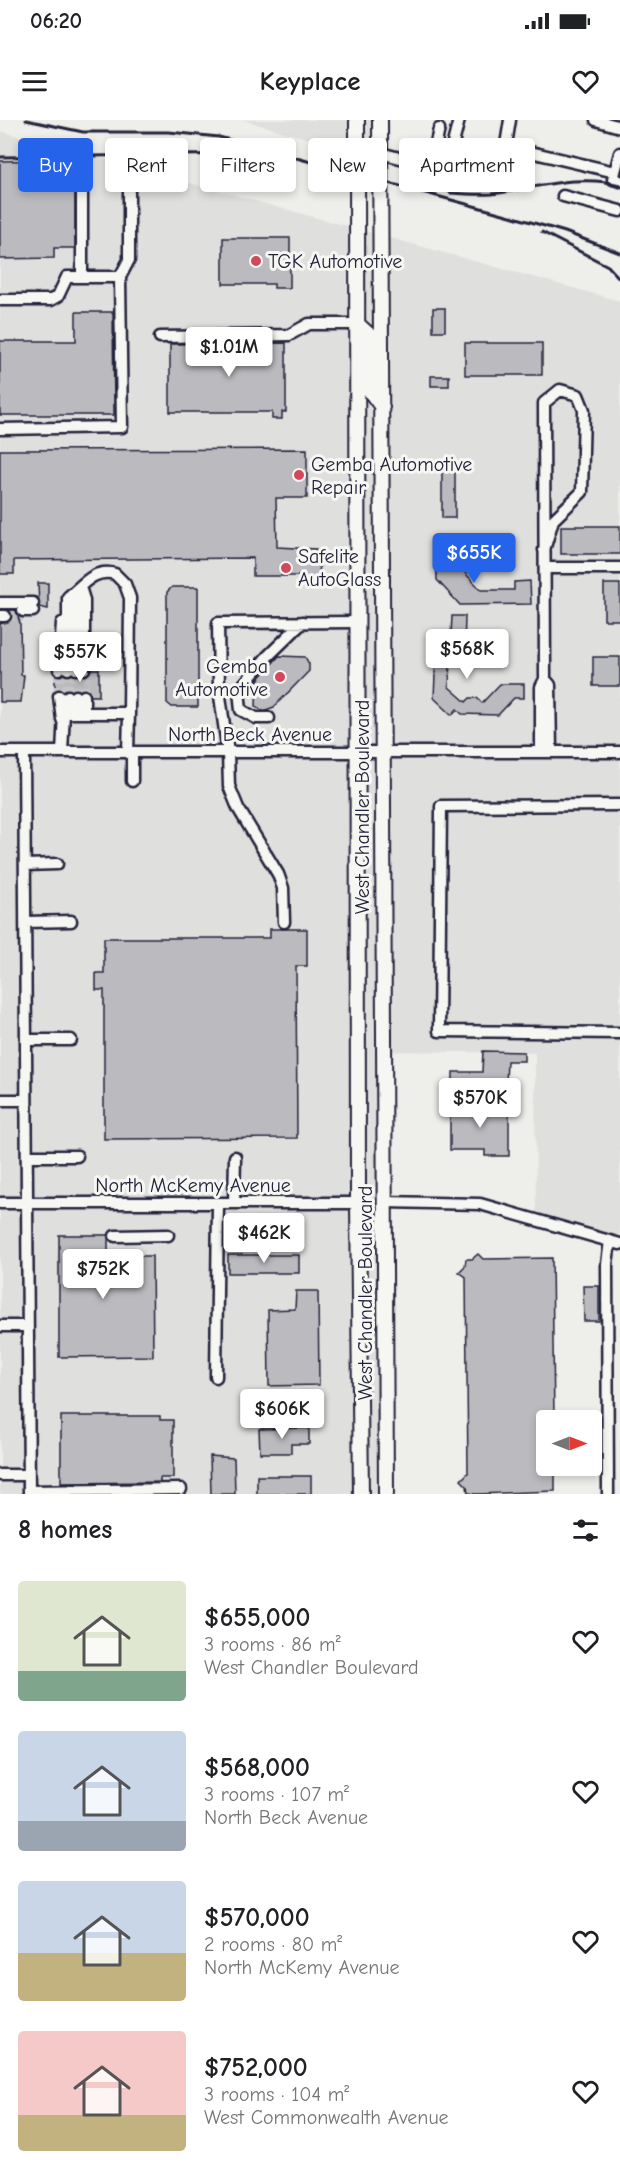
<!DOCTYPE html>
<meta charset="utf-8">
<style>
body{margin:0;font-family:"Comic Neue",sans-serif;background:#f6f6f6;color:#202124;height:100vh;display:flex;flex-direction:column;font-size:22px;white-space:nowrap}
*{box-sizing:border-box;margin:0}
p{font-size:20px;color:#757577}
.icon{flex:none;width:33px;height:33px;fill:none;stroke:currentColor;stroke-width:2;stroke-linecap:round;stroke-linejoin:round}
.map{position:relative;height:1374px;overflow:hidden}
.side{display:flex;flex-direction:column;background:#fff;flex:1}
.side>*{flex:none}
.hud{position:absolute;left:18px;top:18px;width:585px;height:54px;display:flex;gap:12px}
.needle{width:39px;rotate:90deg}
.buttons{position:absolute;left:536px;top:1290px;display:grid;gap:12px}
.buttons a{display:grid;place-items:center;width:66px;height:66px;border-radius:6px;background:#fff;box-shadow:0 3px 9px #0003;font-size:30px}
.price{position:absolute;translate:-50% -51px;padding:0 14px;border-radius:6px;background:#fff;color:#222;font-size:20px;line-height:39px;filter:drop-shadow(0 2px 3px #0008)}
.price::after{content:'';position:absolute;left:50%;top:36px;width:18px;height:14px;margin-left:-9px;background:inherit;clip-path:polygon(0 0,100% 0,50% 100%)}
.price.on{background:#2563eb;color:#fff}
ul{padding:0;list-style:none}
li{display:flex;align-items:center;gap:18px;height:150px;padding:0 18px}
li span{display:grid;place-items:center;flex:none;width:168px;height:120px;border-radius:6px;color:#555}
li>.icon{margin-inline-start:auto}
span .icon{width:72px;height:72px;fill:#fffc;stroke-width:1}
li b{font-size:26px}
h2{display:flex;justify-content:space-between;align-items:center;height:72px;padding:0 18px;font-size:26px}
.pill{padding:0 21px;border-radius:6px;background:#fff;box-shadow:0 3px 9px #0003;font-size:21px;line-height:54px}
.pill.on{background:#2563eb;color:#fff}
.status{display:flex;justify-content:space-between;align-items:center;height:42px;padding:0 30px;background:#fff;direction:ltr}
.status svg{height:16px;fill:currentColor}
header{display:flex;justify-content:space-between;align-items:center;height:78px;padding:0 18px;background:#fff;font-size:27px;font-weight:800}
.map>svg:first-child{display:block}
</style>
<div class="status"><b>06:20</b><svg viewBox="0 0 49 12"><path d="M0 12V9h3v3zM5 12V6h3v6zM10 12V3h3v9zM15 12V0h3v12zM26 1h20v11H26zM47 4h2v5h-2z"/></svg></div>
<header><svg class="icon" aria-label="menu" viewBox="0 0 24 24"><path d="M4 6h16M4 12h16M4 18h16"/></svg>Keyplace<svg class="icon" aria-label="heart" viewBox="0 0 24 24"><path d="M12 20l-8-8c-3-5 5-10 8-4 3-6 11-1 8 4z"/></svg></header>
<div class="map">
<svg width="620" height="1374" viewBox="0 0 620 1374">
<rect width="100%" height="100%" fill="#eeeeeb"/>
<filter id="ink" filterUnits="userSpaceOnUse"><feTurbulence type="fractalNoise" baseFrequency=".0167" numOctaves="2"/><feDisplacementMap in="SourceGraphic" scale="12" xChannelSelector="R" yChannelSelector="G"/><feConvolveMatrix kernelMatrix="1 2 1 2 8 2 1 2 1" color-interpolation-filters="sRGB"/></filter>
<g filter="url(#ink)">
<path fill="#dfdfde" d="M243,0H380V39Z
M0,11L620,181V1124L536,1099L535,933L382,931L385,1374H0Z"/>
<path fill="#bbbbbf" stroke="#22223b" stroke-width="1.5" d="M75,40V128H54V138L0,139V41Z
M223,118H290V168H274V164H223Z
M433,188H445V211H433Z
M76,192H113L114,295H0V221H76Z
M286,223V292H282V299H272V292H170V224Z
M465,223H542V255H465Z
M431,256H449V266H431Z
M307,329V378H276L277,427L316,429V437L319,439L320,464L304,465L301,463V456H253V438L14,440V454H0V330Z
M442,347H455V398H442Z
M561,406H620V434H561Z
M436,423H452L453,440L481,470H514V462L530,461L531,484L460,485L437,460Z
M38,463H48V489L39,487Z
M604,464H620V500H604Z
M172,467H198V587H172L167,583V472Z
M10,490H16L20,503L21,555H24L21,582H0V504L11,500Z
M452,496H465L464,529L450,544L449,567L466,582L470,578H477L482,583L500,564H524V578H514L498,595L462,594L457,589L452,595L434,578L436,532L451,516Z
M279,536L305,537L309,544V551L274,587L263,591L256,586L257,561Z
M593,537H620V566H593Z
M92,549H99V576H91L85,569L55,570V555L85,556Z
M270,809H307V846H296L297,1018L104,1019V870H96V853H104V818H270Z
M483,931L524,932V941H507L506,962H453V952H482Z
M509,984V1036H485V1030H450V985Z
M59,1115H108V1136H152L153,1236L59,1237Z
M478,1134L483,1139L552,1138L554,1300H546V1346H555V1371L476,1374L468,1373L467,1366L461,1360L468,1353L466,1157L459,1152L465,1146L466,1139H472Z
M228,1135H299V1153H228Z
M583,1166H599V1201H584Z
M296,1171H318L319,1265L269,1266L268,1190L295,1189Z
M61,1296H160V1300H173V1358H160V1362L61,1363Z
M309,1308V1324H291V1333H260L259,1309Z
M210,1336L234,1338L235,1374H211Z
M257,1356H311V1374H257Z"/>
<g fill="none" stroke-linecap="round" stroke-linejoin="round">
<path stroke="#c5c5c8" stroke-width="10" stroke-dasharray="10 5" stroke-linecap="butt" d="M5,496H23
M68,549V576
M59,576V549
M76,576V549
M84,576V549"/>
<g stroke="#22223b" stroke-width="15">
<path id="minor" d="M596,0L620,7
M505,31L522,30L615,52
M380,33L440,48L447,47L459,0
M620,33L613,59L620,61
M431,46L439,9
M447,47C477,55 482,49 505,31L510,0
M563,76L620,91
M82,157V44
M120,157L129,140V49
M0,180H51L58,176L67,157H120L122,307L0,309
M160,217L289,215L309,204H357
M544,430L553,400L582,372L584,290L578,275L560,270L544,283C544,375 545,467 545,559
M545,448H620
M80,467L84,480V549
M0,483H33
M23,491H33
M0,496H5
M59,549L62,503
M68,549V477C83,465 94,448 115,454L125,464L130,478L129,593
M76,549V478L80,467
M59,576L62,599
M68,576V593
M76,592V576
M84,592V576
M269,598H256L241,590L239,570L267,537L303,502
M0,632H620
M24,632L29,1374
M62,632L64,593H129L128,633
M541,632V567L545,559L550,565L551,632
M132,633V661
M620,685L441,686L439,911L620,913
M25,745L57,744
M25,802L71,801
M284,802L283,768L278,754L238,688L229,666L228,633L219,569L218,503L358,502
M26,920H71
M0,980H26
M27,1036H77
M385,1082L480,1084L620,1124
M0,1083H358
M234,1083L235,1037
M115,1116L168,1115
M0,1206H28
M216,1257L218,1083
M0,1355H29
M29,1371L181,1369
M608,1374L607,1144L610,1121"/>
</g>
<g stroke="#22223b" stroke-width="18">
<path id="major" d="M357,0L358,1083L361,1374
M380,0L386,1374
M357,204L368,214L371,272L382,287"/>
</g>
<use href="#minor" stroke="#f6f6f2" stroke-width="10"/>
<use href="#major" stroke="#f6f6f2" stroke-width="14"/>
<path stroke="#22223b" stroke-width="3" d="M26,0L83,12H169L219,17L507,95L565,112L620,133
M0,37L267,34
M450,73C464,74 478,75 492,74C534,69 578,53 620,65
M542,112L608,146L620,159"/>
</g>
</g>
<g fill="#d1495b" stroke="#f6f6f2" stroke-width="2">
<circle cx="256" cy="141" r="6"/>
<circle cx="299" cy="355" r="6"/>
<circle cx="286" cy="448" r="6"/>
<circle cx="280" cy="557" r="6"/>
</g>
<g text-anchor="middle" dominant-baseline="central" stroke-width="6" stroke-linejoin="round" paint-order="stroke">
<g font-size="20" fill="#22223b" stroke="#f6f6f2" text-anchor="start">
<text x="268" y="141">TGK Automotive</text>
<text x="311" y="344">Gemba Automotive<tspan x="311" dy="23">Repair</tspan></text>
<text x="298" y="436">Safelite<tspan x="298" dy="23">AutoGlass</tspan></text>
<text x="268" y="546" text-anchor="end">Gemba<tspan x="268" dy="23">Automotive</tspan></text>
</g>
<g font-size="20" fill="#22223b" stroke="#f6f6f2">
<text x="250" y="614">North Beck Avenue</text>
<text transform="translate(362 687) rotate(-90)">West Chandler Boulevard</text>
<text x="193" y="1065">North McKemy Avenue</text>
<text transform="translate(365 1173) rotate(-90)">West Chandler Boulevard</text>
</g>
</g>
</svg>
<div class="buttons">
<a><svg class="needle" viewBox="-14 -14 28 28"><path d="M0-13l5 13h-10z" fill="#e53935"/><path d="M0 13l5-13h-10z" fill="#757577"/></svg></a>
</div>
<b class="price" style="left:229px;top:258px">$1.01M</b>
<b class="price on" style="left:474px;top:464px">$655K</b>
<b class="price" style="left:467px;top:560px">$568K</b>
<b class="price" style="left:80px;top:563px">$557K</b>
<b class="price" style="left:480px;top:1009px">$570K</b>
<b class="price" style="left:264px;top:1144px">$462K</b>
<b class="price" style="left:103px;top:1180px">$752K</b>
<b class="price" style="left:282px;top:1320px">$606K</b>
<div class="hud">
<a class="pill on">Buy</a>
<a class="pill">Rent</a>
<a class="pill">Filters</a>
<a class="pill">New</a>
<a class="pill">Apartment</a>
</div>
</div>
<section class="side">
<h2>8 homes<svg class="icon" aria-label="filters" viewBox="0 0 24 24"><path d="M4 7h16M4 17h16"/><circle cx="9" cy="7" r="2"/><circle cx="15" cy="17" r="2"/></svg></h2>
<ul>
<li><span style="background:linear-gradient(#dfe7d0 75%,#7fa58c 0)"><svg class="icon" aria-label="home" viewBox="0 0 24 24"><path d="M3 11l9-7 9 7M6 9v11h12V9"/></svg></span><div><b>$655,000</b><p>3 rooms · 86 m²</p><p>West Chandler Boulevard</p></div><svg class="icon" aria-label="heart" viewBox="0 0 24 24"><path d="M12 20l-8-8c-3-5 5-10 8-4 3-6 11-1 8 4z"/></svg></li>
<li><span style="background:linear-gradient(#c9d6e8 75%,#9aa5b1 0)"><svg class="icon" aria-label="home" viewBox="0 0 24 24"><path d="M3 11l9-7 9 7M6 9v11h12V9"/></svg></span><div><b>$568,000</b><p>3 rooms · 107 m²</p><p>North Beck Avenue</p></div><svg class="icon" aria-label="heart" viewBox="0 0 24 24"><path d="M12 20l-8-8c-3-5 5-10 8-4 3-6 11-1 8 4z"/></svg></li>
<li><span style="background:linear-gradient(#c9d6e8 60%,#c2b280 0)"><svg class="icon" aria-label="home" viewBox="0 0 24 24"><path d="M3 11l9-7 9 7M6 9v11h12V9"/></svg></span><div><b>$570,000</b><p>2 rooms · 80 m²</p><p>North McKemy Avenue</p></div><svg class="icon" aria-label="heart" viewBox="0 0 24 24"><path d="M12 20l-8-8c-3-5 5-10 8-4 3-6 11-1 8 4z"/></svg></li>
<li><span style="background:linear-gradient(#f6c9c9 70%,#c2b280 0)"><svg class="icon" aria-label="home" viewBox="0 0 24 24"><path d="M3 11l9-7 9 7M6 9v11h12V9"/></svg></span><div><b>$752,000</b><p>3 rooms · 104 m²</p><p>West Commonwealth Avenue</p></div><svg class="icon" aria-label="heart" viewBox="0 0 24 24"><path d="M12 20l-8-8c-3-5 5-10 8-4 3-6 11-1 8 4z"/></svg></li>
</ul>
</section>
